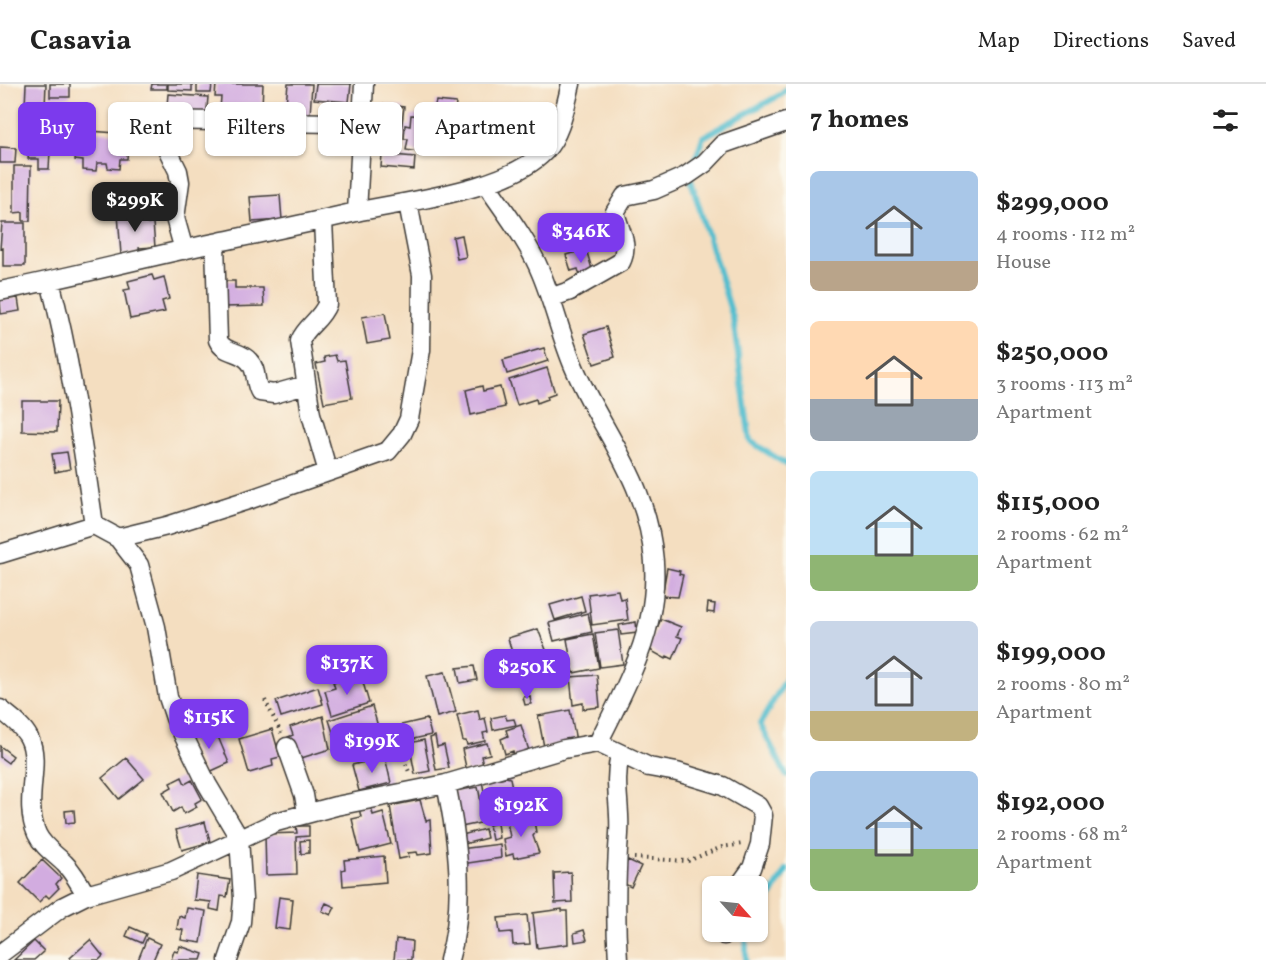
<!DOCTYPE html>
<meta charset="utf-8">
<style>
body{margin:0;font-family:Vollkorn,serif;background:#f6f6f6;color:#222;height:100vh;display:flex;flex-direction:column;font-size:22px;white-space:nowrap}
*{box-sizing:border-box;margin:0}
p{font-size:20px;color:#767676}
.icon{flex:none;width:33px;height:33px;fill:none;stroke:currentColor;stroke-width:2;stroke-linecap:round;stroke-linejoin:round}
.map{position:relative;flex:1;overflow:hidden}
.details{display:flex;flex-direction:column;background:#fff;width:480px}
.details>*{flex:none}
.banner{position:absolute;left:18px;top:18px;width:570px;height:54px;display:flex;gap:12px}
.needle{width:39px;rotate:117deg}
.buttons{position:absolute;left:702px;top:792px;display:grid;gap:12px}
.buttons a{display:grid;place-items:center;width:66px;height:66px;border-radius:9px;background:#fff;box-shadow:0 2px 4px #0004;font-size:30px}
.price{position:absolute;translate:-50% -51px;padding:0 14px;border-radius:12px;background:#7c3aed;color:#fff;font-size:20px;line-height:39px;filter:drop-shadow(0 2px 3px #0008)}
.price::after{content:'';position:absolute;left:50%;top:36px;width:18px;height:14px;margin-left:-9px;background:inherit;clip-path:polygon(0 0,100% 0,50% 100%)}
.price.active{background:#222;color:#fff}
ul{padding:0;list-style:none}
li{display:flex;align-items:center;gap:18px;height:150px;padding:0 24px}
li span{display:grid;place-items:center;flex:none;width:168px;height:120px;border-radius:9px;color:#555}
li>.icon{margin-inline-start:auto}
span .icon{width:72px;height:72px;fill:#fffc;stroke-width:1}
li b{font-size:26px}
h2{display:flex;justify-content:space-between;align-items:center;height:72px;padding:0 24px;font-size:26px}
.tag{padding:0 21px;border-radius:9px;background:#fff;box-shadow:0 2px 4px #0004;font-size:21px;line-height:54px}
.tag.active{background:#7c3aed;color:#fff}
header{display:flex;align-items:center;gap:36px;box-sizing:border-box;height:84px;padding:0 30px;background:#fff;border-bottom:2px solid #e0e0e0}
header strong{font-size:28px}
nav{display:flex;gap:33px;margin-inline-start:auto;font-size:21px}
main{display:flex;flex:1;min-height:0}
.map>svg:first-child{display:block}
</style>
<header>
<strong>Casavia</strong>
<nav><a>Map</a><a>Directions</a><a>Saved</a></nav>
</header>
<main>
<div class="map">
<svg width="786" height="876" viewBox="0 0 786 876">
<rect width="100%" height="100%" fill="#fbf7ec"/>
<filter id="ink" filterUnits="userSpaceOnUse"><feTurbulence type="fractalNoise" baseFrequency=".0167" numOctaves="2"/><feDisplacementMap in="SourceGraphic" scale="12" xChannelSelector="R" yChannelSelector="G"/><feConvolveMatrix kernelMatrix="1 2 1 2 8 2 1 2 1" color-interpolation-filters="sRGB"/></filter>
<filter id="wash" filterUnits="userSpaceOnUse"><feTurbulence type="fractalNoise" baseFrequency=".008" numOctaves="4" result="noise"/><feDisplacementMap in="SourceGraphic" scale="24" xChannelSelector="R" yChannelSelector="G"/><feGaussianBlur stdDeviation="1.35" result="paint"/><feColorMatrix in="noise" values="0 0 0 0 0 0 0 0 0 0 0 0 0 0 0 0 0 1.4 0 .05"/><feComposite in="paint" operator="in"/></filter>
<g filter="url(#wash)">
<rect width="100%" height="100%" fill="#f4dec0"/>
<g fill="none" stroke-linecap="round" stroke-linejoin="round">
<path stroke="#52bdce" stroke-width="6" d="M694,80L703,53L782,10L786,5
M690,93L733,234L750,357L786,380
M786,595L760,640L786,691
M758,834L786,786
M746,876V854L749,848"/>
</g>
<g id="blocks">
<path fill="#d2ace0" d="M26,0H46L45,23H25Z
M50,0H70V13H50Z
M152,0H167V5H151Z
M168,0H192V7L168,6Z
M197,0H212L211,9H197Z
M216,0H263L262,23H256V29L227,31V25H220L221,13H215Z
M288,0H312L310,32L285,30Z
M316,0H351L349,18L314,15Z
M168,10L208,13L206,36L166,33Z
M436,17L456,19L455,28L434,25Z
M379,20L404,23L399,63L388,61L387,68L373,66Z
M411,31L430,33L424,69L406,66L408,55H404L405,41L410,42Z
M77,46L129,50L127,75H120L119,85L108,84L107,79H97L96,87L83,86V77L75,76Z
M30,48L51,49L49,85H39V75H28Z
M0,63L16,64L15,79H0Z
M382,70L415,73L414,86L381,83Z
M14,82H31L30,137H23V128L14,129Z
M280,111L282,136L252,138L250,113Z
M147,128L148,140L153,139L155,163L139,164L140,169L121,171L118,130Z
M2,139H25V182H3V164L0,165Z
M462,151L466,173L457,175L453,153Z
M586,165L594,192L581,195L578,185L571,187L566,171Z
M152,191L154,196L164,193L169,215L162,217L165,228L130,235L124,206L130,205L128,197Z
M224,197H235V204H263L264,222L224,223Z
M18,214L20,227L1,230L0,216Z
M385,229L390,256L367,260L362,233Z
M606,243L615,273L594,280L584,250Z
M544,264L548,277L507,290L503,276Z
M335,271L337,277L345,276L352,314L324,319L316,280L325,278L324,273Z
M547,284L555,309L547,312L548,315L537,319L536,315L517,321L509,296Z
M482,302L483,307L500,303L505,323L471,331L466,306Z
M22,317H58L57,348L22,347Z
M67,368L70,385L55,388L52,370Z
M667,484L680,487L679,490L683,491L678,513L662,512Z
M618,506L620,515L625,514L628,536L592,541L588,510Z
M581,512L585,527L555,536L550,521Z
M708,519L715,520L714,529L707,528Z
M588,529L592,548L554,557L549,539Z
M661,535L681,543L677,552L682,554L673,575L667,572L666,575L648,565Z
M636,538L637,549L621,551L619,541Z
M538,545L548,571L515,580L508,554Z
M618,546L623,580L600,583L595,549Z
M593,550L599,584L573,589L567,555Z
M474,582L477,596L460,599L457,584Z
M445,588L456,628L437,633L427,592Z
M597,591L600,623L583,625V619L573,621L570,593Z
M349,593L350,599L362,595L369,619L332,631L325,607L335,604L333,598Z
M318,603L323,620L281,633L276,617Z
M530,612L531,620L525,621L523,613Z
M372,622L379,646L355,653L356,658L338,664L329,636Z
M478,626L480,636L485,634L488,648L483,649L485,657L467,661L466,657H463L457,631Z
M570,626L576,657L544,663L538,632Z
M505,631L507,636L514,635L516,641L493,646L491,634Z
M323,632L330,665L295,676L288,653L293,651L290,643Z
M427,635L431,651L405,657L401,641Z
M521,641L530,670L515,674L513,667L505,670L501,655L508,652L506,646Z
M214,643L229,679L205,690L189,654Z
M272,645L280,673L272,675L273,682L249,689L239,655Z
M435,652L437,663L444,661L449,684L436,686L430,654Z
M424,656L430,687L415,690L409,659Z
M487,659L490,670L481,672L484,685L467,688L462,665Z
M0,662L13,672L8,679L0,673Z
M385,673L391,699L359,707L352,681Z
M126,674L144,695L119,715L102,694Z
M182,693L185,700L192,696L202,715L195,719L197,723L184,730L181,723L173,728L163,708L172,703L170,699Z
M506,693L510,694L513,708L509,709L511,718L515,717L517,728L489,733L482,697Z
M478,703L485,738L461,743L454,707Z
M420,716L426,737L430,736L432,769L418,771L417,768L408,769L409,773L399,775L390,722Z
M371,722L373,731L383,728L391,760L360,768L352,735L361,733L359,724Z
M74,726L75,738L66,739L65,727Z
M533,732L536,748L533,752L539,769L514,774L513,770L506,772L503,755L510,753L507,738Z
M205,738L210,758L182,766L176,746Z
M497,739L499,754L492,756L489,741Z
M296,742H309V752L296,753L297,790L266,791L265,750L297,749Z
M485,745L487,754L464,760L462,751Z
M309,756V769L301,770L300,757Z
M500,760L501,774L462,780L460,765Z
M384,772L386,798L343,802L342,786L345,785L344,776Z
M42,776L61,794L56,800L59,804L49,814L46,811L39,818L20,799Z
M628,776L641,782L631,803L618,797Z
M571,788L572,818L555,819L554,789Z
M197,791L230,796L227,813L221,812L219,827L210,825L211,818L194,816Z
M279,813L293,815L290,846L275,844Z
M326,819L335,823L331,831L322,827Z
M187,824L206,827L201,859L181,856L183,846L177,845L179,832L185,834Z
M562,825V827H567L568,860L537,864L533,829Z
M527,831L530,860L513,861L512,848L500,849L498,834Z
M130,843L146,850L142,859L126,852Z
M584,846L587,856L575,858L574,849Z
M147,854L160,860L153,876H138Z
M396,855L412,857L411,876H394Z
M90,856L103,872L99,876H71L70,874Z
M34,857L44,867L34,876H14Z
M180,862L203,870L201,876H171L174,867L178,868Z"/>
</g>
</g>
<g filter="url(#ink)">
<use href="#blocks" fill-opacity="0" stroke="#3c3935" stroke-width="1.5"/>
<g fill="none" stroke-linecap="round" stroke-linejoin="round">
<g stroke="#3c3935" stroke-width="21">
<path id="street" d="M153,36L334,39L360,43
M153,36L178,87L180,98L175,134L184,166
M486,100C505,128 528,157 541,189C554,220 561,253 574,283C592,326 621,365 638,409C676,509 642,571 598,659
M357,128L364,0
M323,137L327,220C321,236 306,242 300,257L311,330L328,388
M215,159L218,256C224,270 240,266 249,277C258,286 254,299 260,308L274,310L306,301
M50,197C71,277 82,359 94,441
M0,207C72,193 142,174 214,159C261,149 309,139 356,128C407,117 508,106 545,67C561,50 565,23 571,0
M550,214L570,207L621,178C630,160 619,146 615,128L625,112L654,106L686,92L705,79L723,60L786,38
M118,454L167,442L248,416L388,367L402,350L409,335L421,266L422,191L408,119
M0,470L94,441L118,454L139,481L156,543L168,613L175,634L207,700L239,754L243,815L241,838L228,876
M0,625C10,633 23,642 29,654C42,680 22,716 37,750C43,763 55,770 65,780C74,789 80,800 86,811
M287,663L304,711L307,729
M446,700C458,757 466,818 449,876
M724,848V851
M0,870L62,823L86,811L171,787L276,738L336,722L446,700L564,665L598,659L649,683L677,688L723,702L758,722L763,731L760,760L752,784L739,802
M618,876C615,834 616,792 619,750C621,722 613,700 620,671"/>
</g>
<path stroke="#3c3935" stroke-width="4" stroke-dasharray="1.5 4.5" stroke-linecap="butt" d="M265,616L281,649
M386,650L401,669L410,690
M634,774L688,777L722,763L743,760"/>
<use href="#street" stroke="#fff" stroke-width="18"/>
</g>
</g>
</svg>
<div class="buttons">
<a><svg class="needle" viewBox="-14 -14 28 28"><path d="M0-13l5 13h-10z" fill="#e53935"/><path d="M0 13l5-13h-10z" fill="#767676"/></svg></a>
</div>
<b class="price active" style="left:135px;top:149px">$299K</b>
<b class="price" style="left:581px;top:180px">$346K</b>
<b class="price" style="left:347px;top:612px">$137K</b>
<b class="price" style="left:527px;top:616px">$250K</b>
<b class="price" style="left:209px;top:666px">$115K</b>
<b class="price" style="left:372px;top:690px">$199K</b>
<b class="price" style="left:521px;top:754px">$192K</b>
<div class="banner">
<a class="tag active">Buy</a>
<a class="tag">Rent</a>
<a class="tag">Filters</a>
<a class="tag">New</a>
<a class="tag">Apartment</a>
</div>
</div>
<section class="details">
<h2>7 homes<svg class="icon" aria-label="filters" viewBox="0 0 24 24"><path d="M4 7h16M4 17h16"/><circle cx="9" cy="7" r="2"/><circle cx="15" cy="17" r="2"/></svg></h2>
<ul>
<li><span style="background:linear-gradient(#a9c7e8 75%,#b9a48a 0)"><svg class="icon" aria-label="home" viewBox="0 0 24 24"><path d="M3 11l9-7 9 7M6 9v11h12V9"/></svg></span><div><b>$299,000</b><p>4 rooms · 112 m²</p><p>House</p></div></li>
<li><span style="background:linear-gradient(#ffd9b3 65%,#9aa5b1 0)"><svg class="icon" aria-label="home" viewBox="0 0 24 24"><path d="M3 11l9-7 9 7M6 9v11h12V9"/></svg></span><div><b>$250,000</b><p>3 rooms · 113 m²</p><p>Apartment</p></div></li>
<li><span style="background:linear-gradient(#bfe0f5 70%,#8fb573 0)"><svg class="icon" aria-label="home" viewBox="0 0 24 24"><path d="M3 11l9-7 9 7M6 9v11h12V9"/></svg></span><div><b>$115,000</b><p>2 rooms · 62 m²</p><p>Apartment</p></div></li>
<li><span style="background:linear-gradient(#c9d6e8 75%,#c2b280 0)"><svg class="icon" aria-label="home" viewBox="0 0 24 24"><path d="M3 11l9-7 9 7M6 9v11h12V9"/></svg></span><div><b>$199,000</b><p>2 rooms · 80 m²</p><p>Apartment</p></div></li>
<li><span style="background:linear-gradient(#a9c7e8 65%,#8fb573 0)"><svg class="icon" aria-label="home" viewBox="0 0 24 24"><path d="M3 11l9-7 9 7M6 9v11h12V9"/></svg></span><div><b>$192,000</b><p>2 rooms · 68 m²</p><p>Apartment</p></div></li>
</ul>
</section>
</main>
